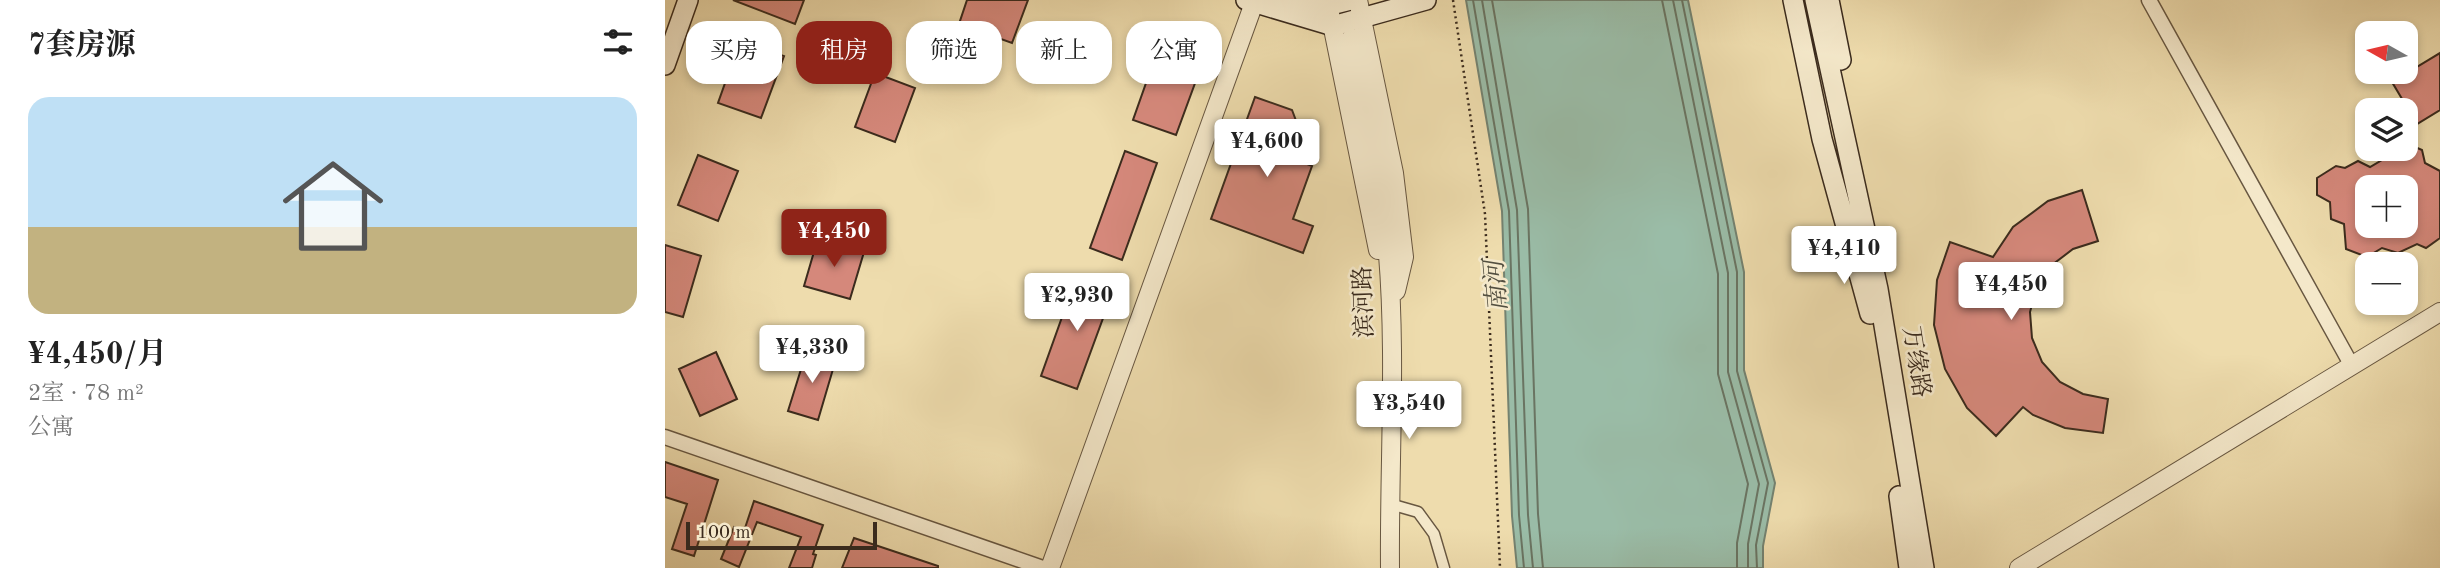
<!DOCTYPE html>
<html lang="zh">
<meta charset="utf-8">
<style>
body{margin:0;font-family:"Old Standard TT","Noto Serif SC",serif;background:#f6f6f6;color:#222;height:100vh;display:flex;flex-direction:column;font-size:26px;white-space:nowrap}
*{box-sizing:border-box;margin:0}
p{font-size:23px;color:#767676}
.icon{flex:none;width:38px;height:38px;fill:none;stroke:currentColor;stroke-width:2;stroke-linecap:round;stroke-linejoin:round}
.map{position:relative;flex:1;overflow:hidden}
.sheet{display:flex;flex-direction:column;background:#fff;width:665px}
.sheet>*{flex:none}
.banner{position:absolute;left:21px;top:21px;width:665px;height:63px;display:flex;gap:14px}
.needle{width:46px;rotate:278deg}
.tools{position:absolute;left:1690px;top:21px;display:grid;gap:14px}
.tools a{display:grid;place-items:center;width:63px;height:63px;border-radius:14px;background:#fff;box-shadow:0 4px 10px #0003;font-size:35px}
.scale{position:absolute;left:21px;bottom:18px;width:191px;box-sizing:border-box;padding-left:7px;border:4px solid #3b2b1d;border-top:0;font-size:19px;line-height:24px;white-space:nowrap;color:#3b2b1d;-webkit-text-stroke:5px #f4e8ca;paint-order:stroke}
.price{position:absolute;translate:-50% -60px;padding:0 16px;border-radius:7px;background:#fff;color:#222;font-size:23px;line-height:46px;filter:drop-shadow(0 2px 4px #0008)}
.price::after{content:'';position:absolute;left:50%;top:42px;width:21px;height:16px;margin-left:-10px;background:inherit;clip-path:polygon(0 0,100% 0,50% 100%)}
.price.selected{background:#8f2418;color:#fff}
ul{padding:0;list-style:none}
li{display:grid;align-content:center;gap:14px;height:371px;padding:0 28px}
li+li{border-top:2px solid #e0e0e0}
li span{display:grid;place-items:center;height:217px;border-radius:21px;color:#555}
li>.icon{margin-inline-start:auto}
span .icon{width:126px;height:126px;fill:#fffc;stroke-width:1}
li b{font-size:30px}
h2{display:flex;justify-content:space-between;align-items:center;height:84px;padding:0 28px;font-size:30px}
.tag{padding:0 24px;border-radius:21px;background:#fff;box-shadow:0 4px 10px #0003;font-size:24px;line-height:63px}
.tag.selected{background:#8f2418;color:#fff}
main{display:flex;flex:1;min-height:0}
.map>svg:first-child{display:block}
</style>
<main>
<section class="sheet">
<h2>7套房源<svg class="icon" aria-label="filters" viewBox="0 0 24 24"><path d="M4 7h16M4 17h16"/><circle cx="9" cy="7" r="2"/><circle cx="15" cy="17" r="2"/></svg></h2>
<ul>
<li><span style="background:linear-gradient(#bfe0f5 60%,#c2b280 0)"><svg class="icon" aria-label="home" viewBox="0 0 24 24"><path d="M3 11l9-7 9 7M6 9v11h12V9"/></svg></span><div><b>¥4,450/月</b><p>2室 · 78 m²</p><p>公寓</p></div></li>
</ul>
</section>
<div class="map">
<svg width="1775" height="568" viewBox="0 0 1775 568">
<rect width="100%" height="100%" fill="#eedcad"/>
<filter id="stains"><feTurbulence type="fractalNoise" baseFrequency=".00286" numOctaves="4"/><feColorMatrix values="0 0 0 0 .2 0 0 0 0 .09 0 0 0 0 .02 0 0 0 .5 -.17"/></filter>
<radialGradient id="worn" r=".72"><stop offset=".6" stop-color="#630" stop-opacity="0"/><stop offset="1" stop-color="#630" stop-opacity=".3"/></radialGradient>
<path fill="#9abca7" stroke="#748270" stroke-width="2" d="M801,0H1023L1079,272V370L1110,483L1098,546V568H852L847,516L837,211Z"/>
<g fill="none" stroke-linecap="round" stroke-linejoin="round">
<path stroke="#6a7462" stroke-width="2" d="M808,0L844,211L854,515L859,568
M817,0L852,210L863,515L868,568
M827,0L863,209L873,514L878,568
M997,0L1053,274V374L1083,484L1072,543V568
M1008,0L1063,273V372L1094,484L1083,544V568
M1017,0L1072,272V371L1103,483L1091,545L1092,568"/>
</g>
<path fill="#d5887b" stroke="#3b2b1d" stroke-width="2" fill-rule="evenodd" d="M68,0H139L130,24Z
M302,0H363L347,43L294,24Z
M498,35L515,40L533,75L511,135L468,120Z
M75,41L119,56L96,118L53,103Z
M1775,53V110L1752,124L1727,82Z
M210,73L250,88L230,142L190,127Z
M590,97L627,110L639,142L632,160L647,166L628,219L648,226L638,253L546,219Z
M1741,143L1757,150L1760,163L1775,171V238L1761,248L1752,244L1733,253L1717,248L1702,257L1681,249L1679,224L1666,219L1665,202L1652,195V178L1671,166L1680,168L1693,161L1705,167L1722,157L1721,149H1741ZM1703,187H1741V226H1703Z
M460,151L492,163L457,260L425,248Z
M33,155L73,171L53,221L13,205Z
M1417,190L1433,241L1408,249L1387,265L1372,286L1365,312L1367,338L1377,362L1395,382L1418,394L1443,399L1438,433L1400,428L1368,415L1358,407L1331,436L1302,408L1280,369L1269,325L1272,280L1285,242L1328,257L1348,227L1383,201Z
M153,238L199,252L185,299L139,286Z
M0,245L36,256L18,317L0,312Z
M411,278L448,291L412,389L376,376Z
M142,350L171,359L153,420L123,411Z
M51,352L72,399L35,416L14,369Z
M0,462L53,480L29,556L7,549L22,504L0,497Z
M89,501L158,525L148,554L151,555L147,568H124L136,537L92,522L74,567L56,559L69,527L79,531Z
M189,538L273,566V568H177Z"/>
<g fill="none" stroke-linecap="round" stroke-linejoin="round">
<g stroke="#685741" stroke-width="13">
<path id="pedestrian" d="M725,504L753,512L769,534L779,568"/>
</g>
<g stroke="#685741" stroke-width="17">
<path id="minor" d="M1484,0L1687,366
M0,437L378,568"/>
</g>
<g stroke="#685741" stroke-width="20">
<path id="tertiary" d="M693,0L729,173L739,257L731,291
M665,14L713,250
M686,38C701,106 717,173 722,243C732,350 724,460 725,568
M385,568L589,3
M1354,568L1775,312"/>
</g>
<g stroke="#3b2b1d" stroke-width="22">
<path id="secondary" d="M581,0L668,26L761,0
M1128,0L1157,139L1205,314
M1150,0L1213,289L1259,568
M1164,0L1176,60
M622,4L662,6L686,0
M0,65L23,0
M1234,496L1244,568"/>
</g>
<path stroke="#3b2b1d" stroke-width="2.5" stroke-dasharray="2 3.5" stroke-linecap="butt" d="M788,0L820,214L835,568"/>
<use href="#pedestrian" stroke="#f4e8ca" stroke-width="10"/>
<use href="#minor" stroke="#f4e8ca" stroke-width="14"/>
<use href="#tertiary" stroke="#f4e8ca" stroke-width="18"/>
<use href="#secondary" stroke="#f4e8ca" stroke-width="19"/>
</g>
<g text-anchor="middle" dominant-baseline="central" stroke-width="5" stroke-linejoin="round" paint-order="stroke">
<g font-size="24" fill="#3b2b1d" stroke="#f4e8ca">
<text transform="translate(700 302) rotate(-92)">滨河路</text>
<text transform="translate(1250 362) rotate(81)">万缘路</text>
</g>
<g font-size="26" font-style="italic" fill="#534f40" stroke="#f4e8ca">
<text transform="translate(832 286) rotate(-95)">南河</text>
</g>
</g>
<rect width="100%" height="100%" filter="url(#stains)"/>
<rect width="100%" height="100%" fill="url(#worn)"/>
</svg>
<div class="tools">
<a><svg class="needle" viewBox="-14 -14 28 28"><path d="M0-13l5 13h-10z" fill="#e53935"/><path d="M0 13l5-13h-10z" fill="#767676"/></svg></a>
<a><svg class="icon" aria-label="layers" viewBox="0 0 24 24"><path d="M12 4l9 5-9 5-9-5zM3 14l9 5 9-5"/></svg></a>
<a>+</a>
<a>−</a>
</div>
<div class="scale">100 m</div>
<b class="price" style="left:602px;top:179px">¥4,600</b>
<b class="price selected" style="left:169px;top:269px">¥4,450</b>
<b class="price" style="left:1179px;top:286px">¥4,410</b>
<b class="price" style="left:1346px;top:322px">¥4,450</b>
<b class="price" style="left:412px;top:333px">¥2,930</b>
<b class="price" style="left:147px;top:385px">¥4,330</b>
<b class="price" style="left:744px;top:441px">¥3,540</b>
<div class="banner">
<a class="tag">买房</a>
<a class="tag selected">租房</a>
<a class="tag">筛选</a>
<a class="tag">新上</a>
<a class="tag">公寓</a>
</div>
</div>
</main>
